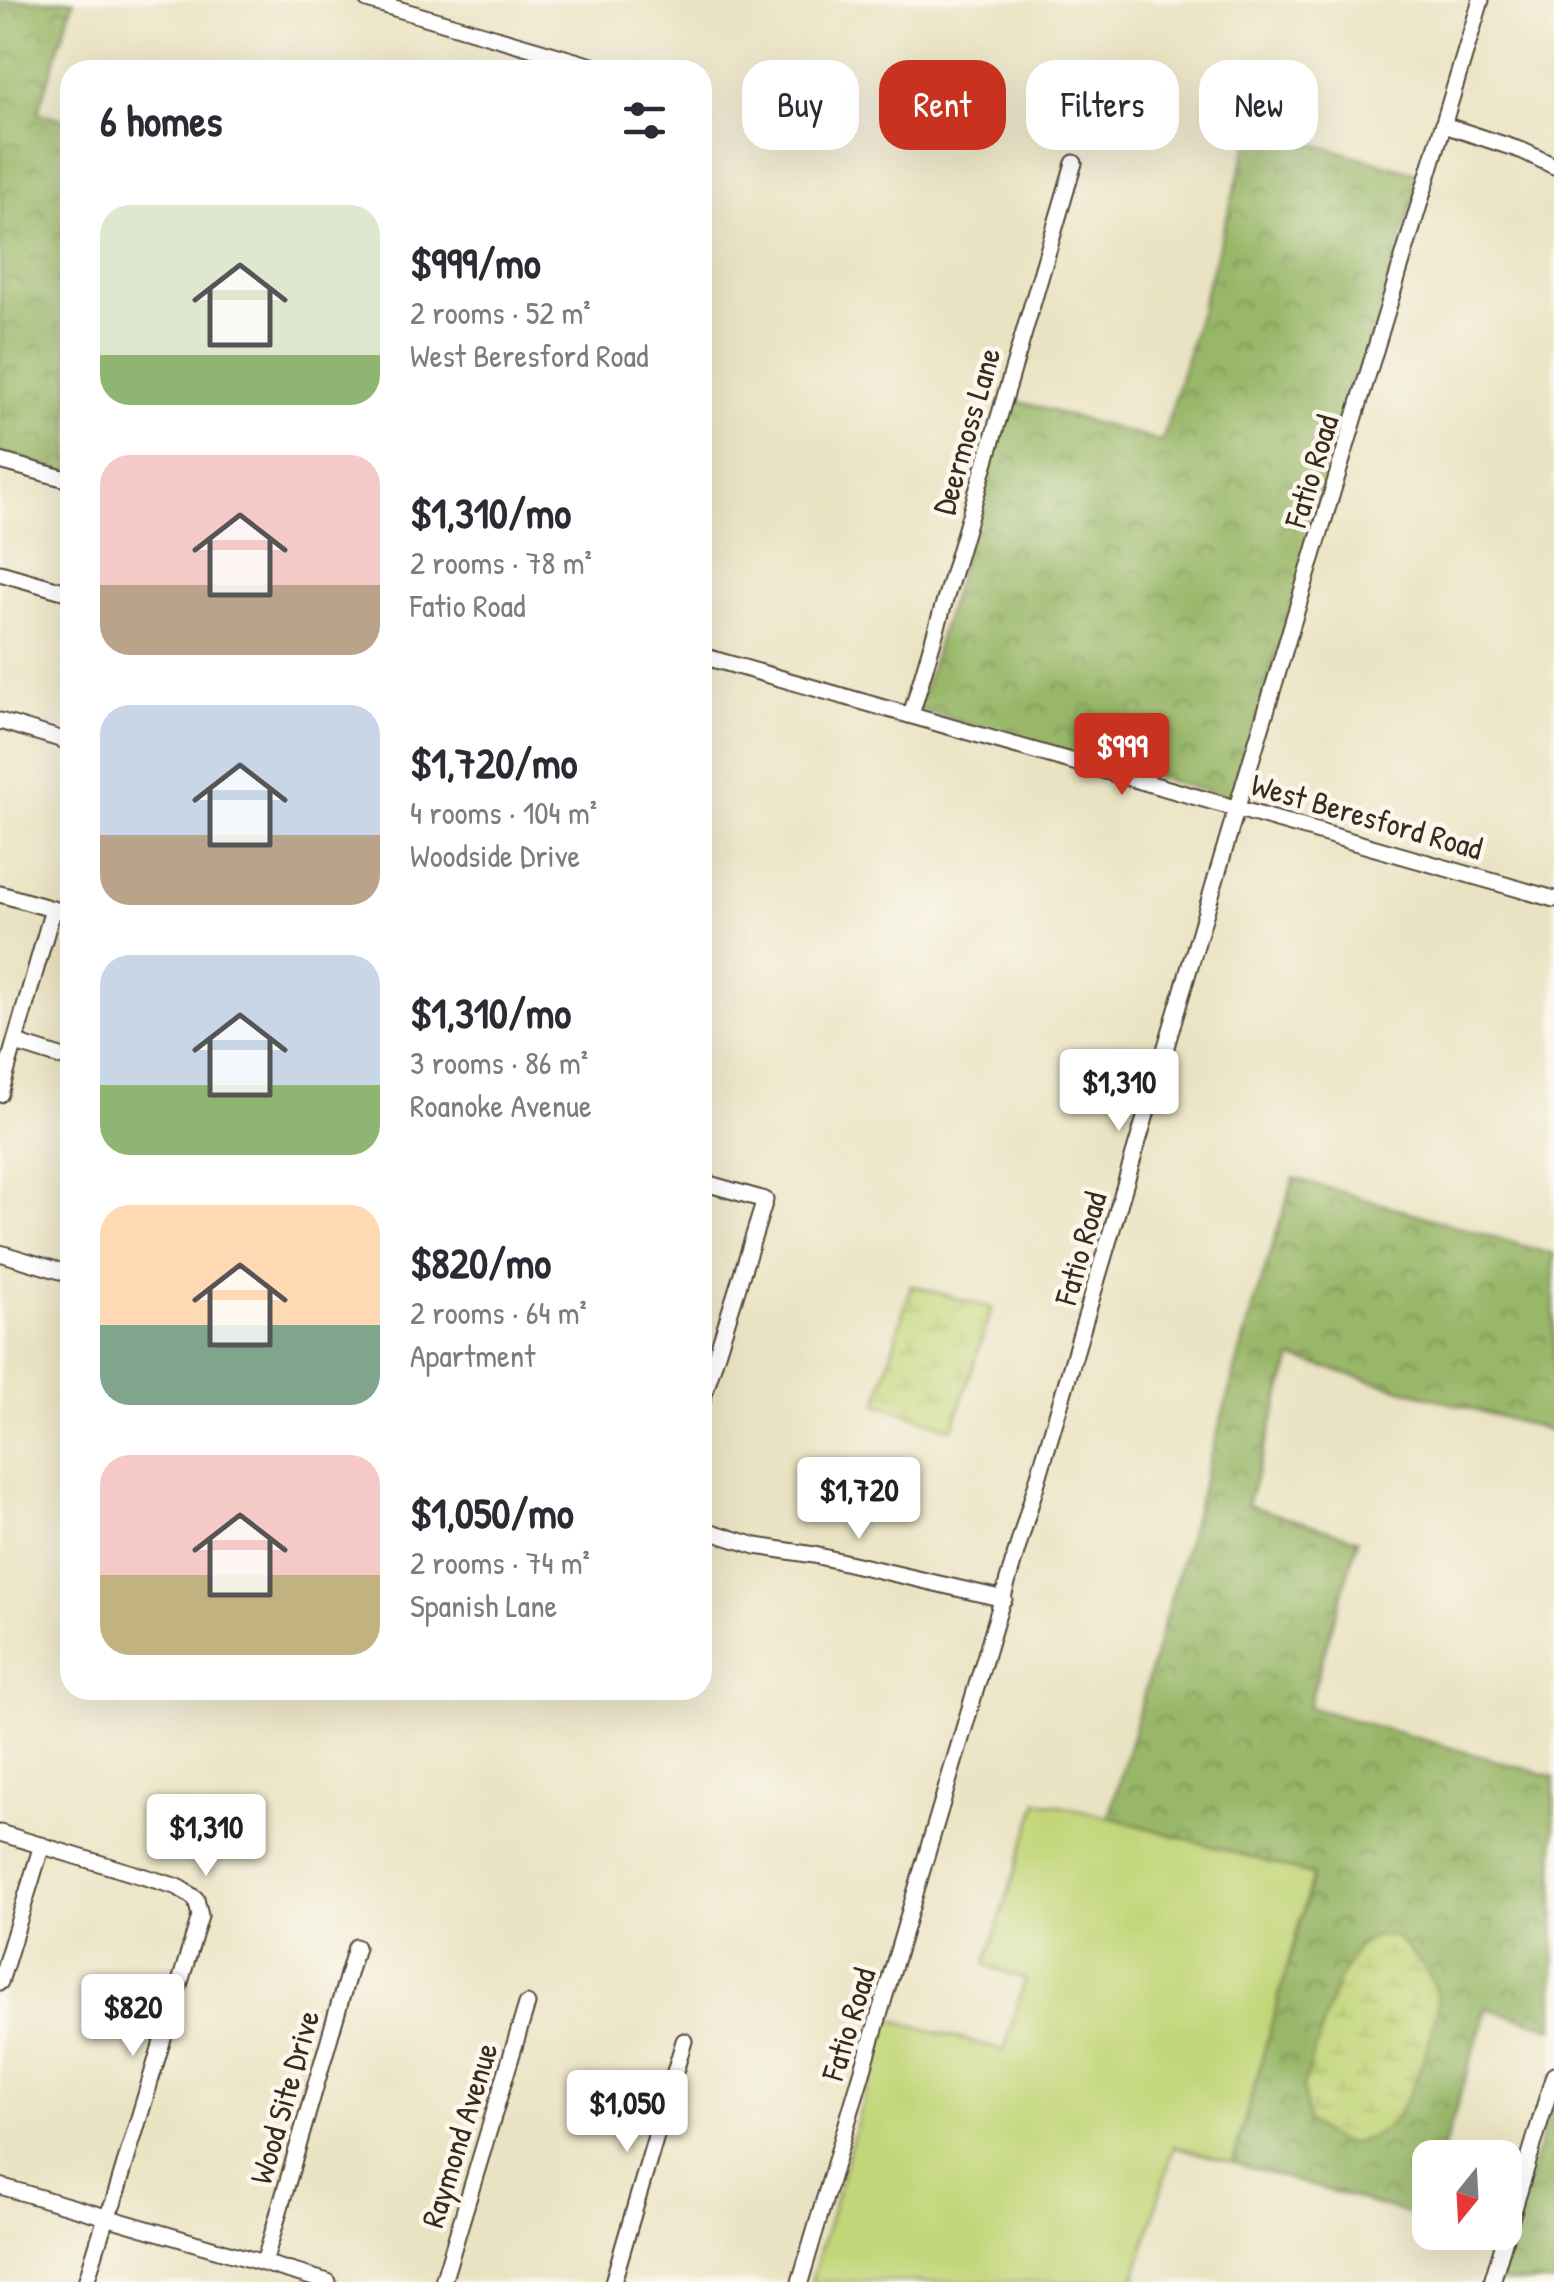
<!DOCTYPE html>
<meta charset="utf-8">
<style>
body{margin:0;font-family:"Patrick Hand",sans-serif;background:#f2f2f3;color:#2b2b33;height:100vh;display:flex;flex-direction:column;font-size:38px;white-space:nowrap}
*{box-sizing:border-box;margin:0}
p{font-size:32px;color:#7c7c81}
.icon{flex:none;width:55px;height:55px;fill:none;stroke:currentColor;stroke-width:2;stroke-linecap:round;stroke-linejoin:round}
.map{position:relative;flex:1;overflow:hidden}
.sheet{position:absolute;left:60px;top:60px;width:652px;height:1640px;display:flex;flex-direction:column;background:#fff;border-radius:30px;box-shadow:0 10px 40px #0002}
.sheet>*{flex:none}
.hud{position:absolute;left:742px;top:60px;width:660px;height:90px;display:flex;gap:20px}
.needle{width:65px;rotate:198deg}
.fabs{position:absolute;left:1412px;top:2140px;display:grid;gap:20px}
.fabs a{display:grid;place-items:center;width:110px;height:110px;border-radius:20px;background:#fff;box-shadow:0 10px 40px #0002;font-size:50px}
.price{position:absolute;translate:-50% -85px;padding:0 22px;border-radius:10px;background:#fff;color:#222;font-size:32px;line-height:65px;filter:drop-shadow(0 2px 5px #0008)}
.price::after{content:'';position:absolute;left:50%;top:60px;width:30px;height:22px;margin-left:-15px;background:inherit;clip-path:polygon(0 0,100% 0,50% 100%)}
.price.current{background:#c8321e;color:#fff}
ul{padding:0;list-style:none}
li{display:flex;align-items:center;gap:30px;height:250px;padding:0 40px}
li span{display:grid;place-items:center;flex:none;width:280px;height:200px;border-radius:30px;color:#555}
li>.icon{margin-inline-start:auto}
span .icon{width:120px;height:120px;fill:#fffc;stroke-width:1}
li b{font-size:42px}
h2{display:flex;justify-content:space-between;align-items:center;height:120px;padding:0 40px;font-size:42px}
.pill{padding:0 35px;border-radius:30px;background:#fff;box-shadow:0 10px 40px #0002;font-size:35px;line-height:90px}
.pill.current{background:#c8321e;color:#fff}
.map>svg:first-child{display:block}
</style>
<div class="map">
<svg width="1554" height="2282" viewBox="0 0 1554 2282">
<defs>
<pattern id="forest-crowns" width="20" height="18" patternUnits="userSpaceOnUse" patternTransform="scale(2.5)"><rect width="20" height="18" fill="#99b769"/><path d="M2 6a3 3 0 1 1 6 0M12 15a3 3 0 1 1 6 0" fill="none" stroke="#7e9556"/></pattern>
<pattern id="wetland-marsh" width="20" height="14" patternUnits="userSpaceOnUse" patternTransform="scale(2.5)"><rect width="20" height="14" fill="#c2d679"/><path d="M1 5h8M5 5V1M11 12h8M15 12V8" fill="none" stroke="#a8b868"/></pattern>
</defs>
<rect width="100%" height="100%" fill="#fbf7ec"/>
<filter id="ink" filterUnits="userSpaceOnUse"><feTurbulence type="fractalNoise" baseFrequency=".01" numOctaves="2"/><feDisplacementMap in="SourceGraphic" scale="20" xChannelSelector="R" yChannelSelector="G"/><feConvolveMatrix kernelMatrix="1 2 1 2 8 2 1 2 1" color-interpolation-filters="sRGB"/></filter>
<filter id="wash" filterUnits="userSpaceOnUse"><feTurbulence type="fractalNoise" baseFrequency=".0048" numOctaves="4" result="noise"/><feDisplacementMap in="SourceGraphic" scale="40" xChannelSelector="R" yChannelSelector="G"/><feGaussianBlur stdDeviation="2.25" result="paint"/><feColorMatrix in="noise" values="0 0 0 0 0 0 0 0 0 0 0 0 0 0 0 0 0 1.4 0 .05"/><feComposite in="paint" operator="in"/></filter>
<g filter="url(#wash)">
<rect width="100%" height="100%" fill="#eae3c3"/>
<path fill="#c2d679" stroke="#7e804c" stroke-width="2.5" d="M1038,1801L1109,1817L1313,1875L1233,2163L1174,2146L1134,2282H811L887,2018L1004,2051L1025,1979L985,1965Z"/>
<path fill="url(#forest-crowns)" stroke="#6a7044" stroke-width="2.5" d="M0,0H74L38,112L70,121V473L0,454Z
M1253,127L1421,174L1233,799L918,710L1010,399L1162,442Z
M1294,1178L1554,1255V1432L1292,1358L1247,1505L1358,1539L1308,1707L1554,1777V2028L1487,2008L1441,2157L1430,2158V2194L1422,2218L1233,2163L1313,1875L1109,1817L1252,1311Z
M1554,2094V2282H1498Z"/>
<path fill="url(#wetland-marsh)" stroke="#7e804c" stroke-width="2.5" d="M911,1285L992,1308L953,1429L877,1404Z
M1394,1936C1408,1948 1432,1973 1436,1992C1442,2020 1410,2102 1391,2123C1383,2132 1361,2143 1349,2143C1334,2143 1319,2130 1308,2121L1303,2087L1336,1985L1356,1949L1372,1937Z"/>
</g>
<g filter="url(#ink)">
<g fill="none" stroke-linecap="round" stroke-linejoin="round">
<g stroke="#554637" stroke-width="19">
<path id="minor" d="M367,0L606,70
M1444,125L1523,151L1554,166
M0,461L70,480
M0,573L70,593
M702,656L1554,899
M911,715L1074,163
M0,721L70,742
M0,894L70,914
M16,1043L70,1060
M0,1094L53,909
M702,1182L765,1200L702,1401
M0,1253L70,1274
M702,1529L756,1546L814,1555L1004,1599
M0,1833L178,1887L196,1899L200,1916L113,2204L106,2217L86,2282
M0,1982L42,1845
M0,2186L328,2282
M264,2263L356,1947
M443,2282L527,2004
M613,2282L684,2041
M800,2282L1237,807L1481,0
M1492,2282L1554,2075"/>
</g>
<use href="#minor" stroke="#fff" stroke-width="15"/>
</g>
</g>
<g text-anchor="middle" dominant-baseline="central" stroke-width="9" stroke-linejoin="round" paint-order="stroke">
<g font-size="32" fill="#3b2a1e" stroke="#fbf7ec">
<text transform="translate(966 431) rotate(-74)">Deermoss Lane</text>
<text transform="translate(1311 471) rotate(-73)">Fatio Road</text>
<text transform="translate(1367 816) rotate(16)">West Beresford Road</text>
<text transform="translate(1080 1248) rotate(-74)">Fatio Road</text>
<text transform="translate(848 2024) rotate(-73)">Fatio Road</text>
<text transform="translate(284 2097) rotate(-74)">Wood Site Drive</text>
<text transform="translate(459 2135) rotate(-73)">Raymond Avenue</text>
</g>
</g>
</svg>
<div class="fabs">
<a><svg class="needle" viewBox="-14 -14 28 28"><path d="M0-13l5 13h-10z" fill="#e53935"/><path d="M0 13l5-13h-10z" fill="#7c7c81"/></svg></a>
</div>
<b class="price current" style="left:1122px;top:798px">$999</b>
<b class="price" style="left:1119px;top:1134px">$1,310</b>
<b class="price" style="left:859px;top:1542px">$1,720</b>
<b class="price" style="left:206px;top:1879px">$1,310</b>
<b class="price" style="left:133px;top:2059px">$820</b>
<b class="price" style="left:627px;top:2155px">$1,050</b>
<div class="hud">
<a class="pill">Buy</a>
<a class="pill current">Rent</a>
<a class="pill">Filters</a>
<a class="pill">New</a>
</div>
<section class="sheet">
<h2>6 homes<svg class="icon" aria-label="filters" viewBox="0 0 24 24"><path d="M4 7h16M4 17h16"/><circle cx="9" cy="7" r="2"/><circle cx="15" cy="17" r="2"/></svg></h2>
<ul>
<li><span style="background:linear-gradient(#dfe7d0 75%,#8fb573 0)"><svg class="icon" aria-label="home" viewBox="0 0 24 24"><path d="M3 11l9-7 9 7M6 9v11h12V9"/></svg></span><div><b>$999/mo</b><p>2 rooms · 52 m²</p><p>West Beresford Road</p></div></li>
<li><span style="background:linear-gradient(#f6c9c9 65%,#b9a48a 0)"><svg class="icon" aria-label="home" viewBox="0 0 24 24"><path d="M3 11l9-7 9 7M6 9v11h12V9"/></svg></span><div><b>$1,310/mo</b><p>2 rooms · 78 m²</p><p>Fatio Road</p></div></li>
<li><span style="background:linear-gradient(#c9d6e8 65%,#b9a48a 0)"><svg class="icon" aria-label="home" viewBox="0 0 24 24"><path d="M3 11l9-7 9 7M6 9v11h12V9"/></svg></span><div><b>$1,720/mo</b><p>4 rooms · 104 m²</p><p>Woodside Drive</p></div></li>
<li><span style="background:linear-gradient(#c9d6e8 65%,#8fb573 0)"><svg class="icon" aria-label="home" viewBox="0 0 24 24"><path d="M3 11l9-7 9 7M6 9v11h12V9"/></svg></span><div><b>$1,310/mo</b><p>3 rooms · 86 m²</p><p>Roanoke Avenue</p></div></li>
<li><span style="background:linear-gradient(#ffd9b3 60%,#7fa58c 0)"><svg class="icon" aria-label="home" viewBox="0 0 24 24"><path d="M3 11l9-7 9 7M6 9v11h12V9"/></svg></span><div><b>$820/mo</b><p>2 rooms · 64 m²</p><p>Apartment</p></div></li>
<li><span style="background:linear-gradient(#f6c9c9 60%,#c2b280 0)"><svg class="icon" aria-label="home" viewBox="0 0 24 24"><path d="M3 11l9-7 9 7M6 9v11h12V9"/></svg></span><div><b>$1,050/mo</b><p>2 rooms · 74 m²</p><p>Spanish Lane</p></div></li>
</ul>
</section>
</div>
